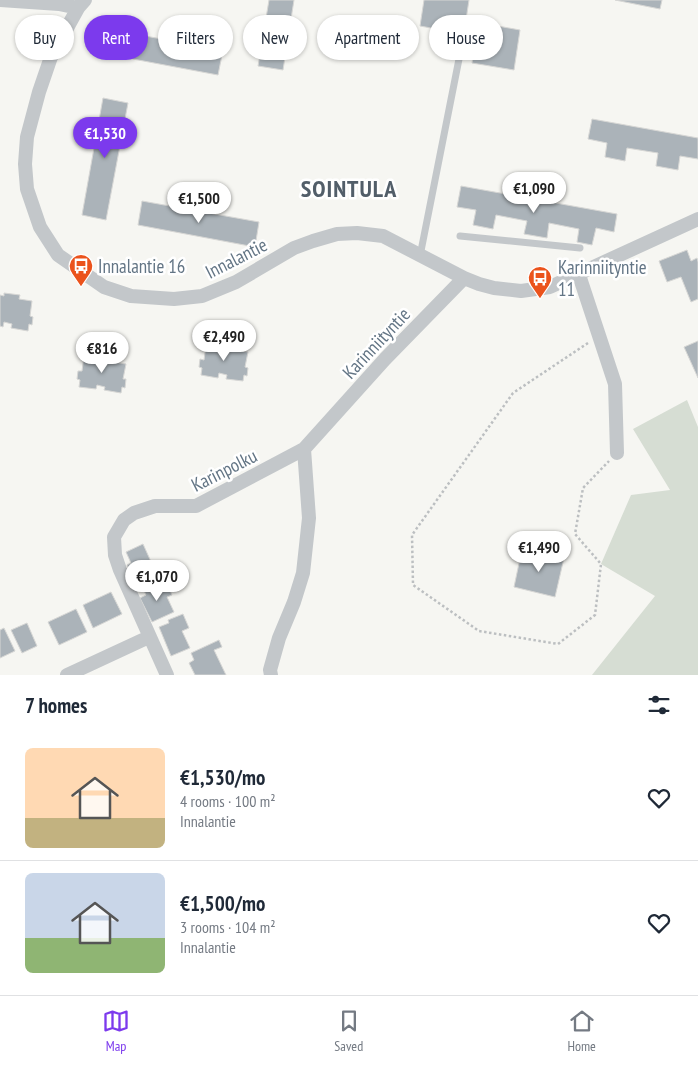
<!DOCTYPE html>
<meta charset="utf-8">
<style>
body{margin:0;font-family:"PT Sans Narrow",sans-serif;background:#f2f2f3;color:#1f2937;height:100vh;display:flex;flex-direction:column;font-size:19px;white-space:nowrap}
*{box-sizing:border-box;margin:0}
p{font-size:16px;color:#747a83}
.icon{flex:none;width:28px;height:28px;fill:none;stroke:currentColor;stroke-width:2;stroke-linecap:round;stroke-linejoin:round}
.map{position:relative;height:675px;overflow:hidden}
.details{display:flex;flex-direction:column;background:#fff;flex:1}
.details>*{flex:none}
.top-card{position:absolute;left:15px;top:15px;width:669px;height:45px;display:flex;gap:10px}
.price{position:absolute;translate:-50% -42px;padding:0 11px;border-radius:18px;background:#fff;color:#222;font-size:16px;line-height:32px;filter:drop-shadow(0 1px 2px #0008)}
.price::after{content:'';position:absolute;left:50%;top:30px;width:15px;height:11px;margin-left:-8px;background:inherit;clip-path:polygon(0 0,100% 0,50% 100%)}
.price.on{background:#7c3aed;color:#fff}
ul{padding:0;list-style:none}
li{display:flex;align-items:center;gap:15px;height:125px;padding:0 25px}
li+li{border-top:1px solid #e0e1e3}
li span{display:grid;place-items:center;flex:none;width:140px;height:100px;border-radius:8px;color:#555}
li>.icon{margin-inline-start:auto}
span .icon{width:60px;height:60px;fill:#fffc;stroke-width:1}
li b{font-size:21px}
h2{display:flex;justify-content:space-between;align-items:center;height:60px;padding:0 25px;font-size:21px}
.chip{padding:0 18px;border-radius:22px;background:#fff;box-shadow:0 1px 4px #0004;font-size:18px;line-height:45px}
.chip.on{background:#7c3aed;color:#fff}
.dock{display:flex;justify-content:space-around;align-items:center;height:70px;border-top:1px solid #e0e1e3;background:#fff;font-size:14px;color:#747a83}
.dock a{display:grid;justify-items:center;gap:2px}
.dock .on{color:#7c3aed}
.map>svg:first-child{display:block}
</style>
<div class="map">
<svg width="698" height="675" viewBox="0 0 698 675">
<rect width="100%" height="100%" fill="#f6f6f2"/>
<path fill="#d6ddd3" d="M687,400L698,427V675H592L655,596L601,564L631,495L670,490L633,429Z"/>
<path fill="#abb3b9" stroke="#d7d7d5" d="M269,0H294L283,70L258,66Z
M424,0H469L464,33L478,36L481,23L520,30L514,70L472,63L475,44L452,40L453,32L420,26Z
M615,0H662L660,9Z
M106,29L223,50L218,75L101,53Z
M103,98L128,103L106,220L82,215Z
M592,119L698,138V159L680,156L678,170L656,166L658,153L627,148L625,161L605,157L607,143L588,139Z
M461,186L617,214L614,232L596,228L592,245L577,242L579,229L549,223L547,238L524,234L527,221L496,215L493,229L473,225L476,210L457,207Z
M142,201L259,222L255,247L138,225Z
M687,250L691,261L697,258L698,262V299L691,302L681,277L667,282L659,261Z
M4,293L20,295L19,299L32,301L30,316L33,317L32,325L29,324L28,331L11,328L12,324L4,322L3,327L0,326V295L4,296Z
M698,341V378L684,347Z
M220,344L235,346V350L248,352L245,367L248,368L247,376L244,375L243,381L226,379L227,375L219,373L218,378L201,375L202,368L199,367L200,359L204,360L206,345L219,347Z
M98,355L113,358V362L126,364L123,379H126L125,388L122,387L121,393L104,390L105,387L97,385L96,389L79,387L80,380L77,379L78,371H82L84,356L97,359Z
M143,544L157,575L137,584L127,565L131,563L126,552Z
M522,549L564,558L555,597L514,587Z
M155,583L159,591L168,586L172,595L167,597L174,612L152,622L140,598L146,595L143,588Z
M111,592L122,614L93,628L83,605Z
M76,609L87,632L59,645L48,622Z
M183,614L189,628L182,631L190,648L171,656L159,627L169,623L168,620Z
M27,623L37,646L22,653L11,630Z
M4,628L15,651L0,658V630Z
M219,640L222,647L214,650L226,675H195L189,663L194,660L191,653Z"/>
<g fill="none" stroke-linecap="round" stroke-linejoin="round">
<path stroke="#bcbfc1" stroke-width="2.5" stroke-dasharray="2.5 2.5" stroke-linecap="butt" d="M588,343L513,393L412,535L413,585L479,631L558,644L595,615L601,564L575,534L583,488L609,461"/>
<path stroke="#c3c7ca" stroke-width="7" d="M460,236L580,248
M420,256L460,54"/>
<path stroke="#c3c7ca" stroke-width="14" d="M0,0L59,4L78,8
M85,0L78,8L51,57L39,92L27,137L25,164L27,189L40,227L58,255L104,287L131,296L174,299L202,296L236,282L294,248L313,241L337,234L357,233L383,236L464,278L479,284L494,288L521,291L550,287L698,219
M579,275L615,384L617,453
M67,675L149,637
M167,675L120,570L115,555L114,537L124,520L134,513L155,506H196L304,449
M271,675L270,670L279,638L294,602L303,573L309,518L304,449L385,359L464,278"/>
</g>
<defs>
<g id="bus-pin" transform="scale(1.25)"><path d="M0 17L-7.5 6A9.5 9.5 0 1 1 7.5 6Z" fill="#eb531c" stroke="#fff"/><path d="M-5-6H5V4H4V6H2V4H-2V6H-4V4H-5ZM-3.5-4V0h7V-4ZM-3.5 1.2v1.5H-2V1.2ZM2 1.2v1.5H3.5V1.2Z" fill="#fff"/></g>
</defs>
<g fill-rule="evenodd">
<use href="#bus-pin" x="81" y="266"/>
<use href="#bus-pin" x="540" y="278"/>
</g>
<g text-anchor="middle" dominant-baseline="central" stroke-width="5" stroke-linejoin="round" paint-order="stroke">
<g font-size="19" fill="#637585" stroke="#fff">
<text transform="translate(236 258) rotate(-27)">Innalantie</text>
<text transform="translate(376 343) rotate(-47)">Karinniityntie</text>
<text transform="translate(224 470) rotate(-27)">Karinpolku</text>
</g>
<g font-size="19" fill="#637585" stroke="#fff" text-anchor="start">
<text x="98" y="266">Innalantie 16</text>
<text x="558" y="267">Karinniityntie<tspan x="558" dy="22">11</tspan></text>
</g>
<g font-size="24" font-weight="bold" letter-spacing="1" fill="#525e69" stroke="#fff">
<text x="349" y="188">SOINTULA</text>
</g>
</g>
</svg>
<b class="price on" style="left:105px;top:159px">€1,530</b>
<b class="price" style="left:534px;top:214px">€1,090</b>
<b class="price" style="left:199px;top:224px">€1,500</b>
<b class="price" style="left:224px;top:362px">€2,490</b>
<b class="price" style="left:102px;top:374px">€816</b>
<b class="price" style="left:539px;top:573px">€1,490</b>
<b class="price" style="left:157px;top:602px">€1,070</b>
<div class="top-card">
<a class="chip">Buy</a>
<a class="chip on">Rent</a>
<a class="chip">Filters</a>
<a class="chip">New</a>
<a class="chip">Apartment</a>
<a class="chip">House</a>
</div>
</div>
<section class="details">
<h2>7 homes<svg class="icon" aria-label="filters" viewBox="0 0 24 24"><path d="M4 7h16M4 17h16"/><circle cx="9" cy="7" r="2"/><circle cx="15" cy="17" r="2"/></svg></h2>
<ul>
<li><span style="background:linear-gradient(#ffd9b3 70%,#c2b280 0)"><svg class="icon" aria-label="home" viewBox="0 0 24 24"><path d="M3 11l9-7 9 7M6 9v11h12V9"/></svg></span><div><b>€1,530/mo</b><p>4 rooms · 100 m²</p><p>Innalantie</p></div><svg class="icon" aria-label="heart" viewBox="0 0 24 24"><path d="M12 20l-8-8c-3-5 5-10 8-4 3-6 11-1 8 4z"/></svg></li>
<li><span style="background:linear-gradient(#c9d6e8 65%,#8fb573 0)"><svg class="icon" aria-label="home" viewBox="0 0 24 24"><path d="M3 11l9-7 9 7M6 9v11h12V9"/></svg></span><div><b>€1,500/mo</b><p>3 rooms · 104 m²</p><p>Innalantie</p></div><svg class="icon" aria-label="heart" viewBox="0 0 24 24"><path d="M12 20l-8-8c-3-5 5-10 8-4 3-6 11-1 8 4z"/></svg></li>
</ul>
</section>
<nav class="dock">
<a class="on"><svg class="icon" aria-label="map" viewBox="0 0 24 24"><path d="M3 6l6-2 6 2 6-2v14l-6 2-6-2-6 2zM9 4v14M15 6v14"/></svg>Map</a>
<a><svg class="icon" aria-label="saved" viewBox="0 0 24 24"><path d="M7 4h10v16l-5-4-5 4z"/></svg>Saved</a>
<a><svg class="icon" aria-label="home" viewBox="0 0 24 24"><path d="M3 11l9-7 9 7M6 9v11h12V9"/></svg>Home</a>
</nav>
